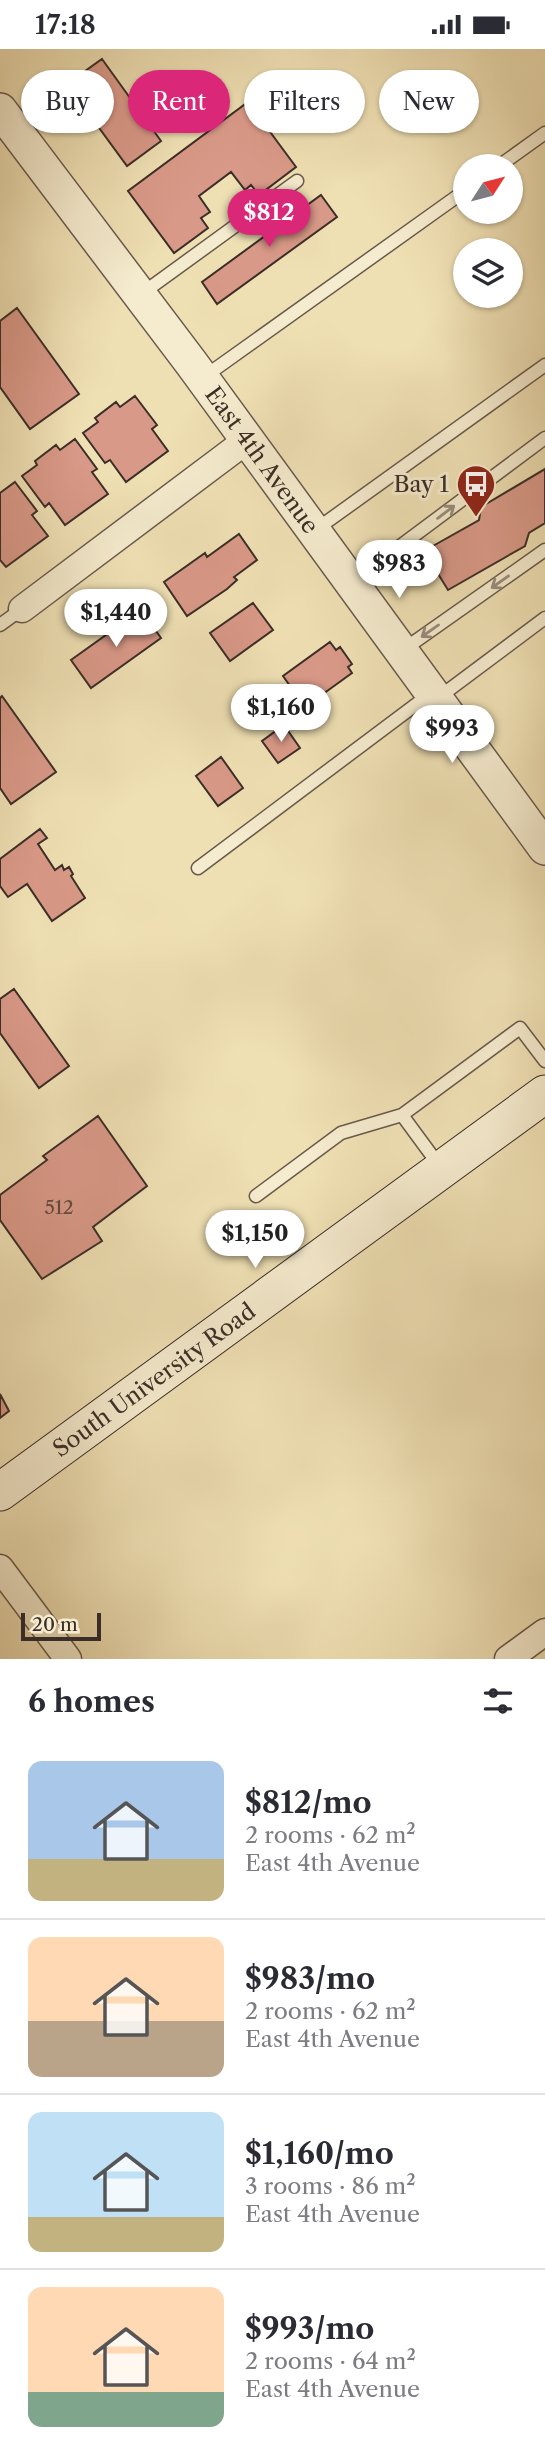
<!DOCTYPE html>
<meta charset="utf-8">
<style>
body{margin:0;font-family:"Libre Caslon Text",serif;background:#f7f7f7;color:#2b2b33;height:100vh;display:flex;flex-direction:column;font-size:26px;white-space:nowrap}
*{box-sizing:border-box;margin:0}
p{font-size:23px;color:#7c7c81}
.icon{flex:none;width:38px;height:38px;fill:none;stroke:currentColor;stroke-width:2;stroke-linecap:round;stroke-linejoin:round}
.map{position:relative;height:1610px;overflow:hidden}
.side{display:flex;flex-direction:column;background:#fff;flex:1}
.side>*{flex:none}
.banner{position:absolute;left:21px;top:21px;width:504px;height:63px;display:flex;gap:14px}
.needle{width:46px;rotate:54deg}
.fabs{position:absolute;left:453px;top:105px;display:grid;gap:14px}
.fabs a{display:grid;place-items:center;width:70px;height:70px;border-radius:50%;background:#fff;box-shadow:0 2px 5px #0004;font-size:35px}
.scale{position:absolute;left:21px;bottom:18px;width:80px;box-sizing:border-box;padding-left:7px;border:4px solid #3b2e28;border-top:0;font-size:19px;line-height:24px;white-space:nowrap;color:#3b2e28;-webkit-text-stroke:5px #f5ebce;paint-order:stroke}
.price{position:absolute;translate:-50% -60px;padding:0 16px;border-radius:24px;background:#fff;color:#222;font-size:23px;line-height:46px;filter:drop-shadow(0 2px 4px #0008)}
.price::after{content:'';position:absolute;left:50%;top:42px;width:21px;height:16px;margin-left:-10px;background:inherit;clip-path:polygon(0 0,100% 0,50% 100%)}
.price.on{background:#db2777;color:#fff}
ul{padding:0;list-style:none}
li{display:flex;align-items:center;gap:21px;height:175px;padding:0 28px}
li+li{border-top:2px solid #e1e1e2}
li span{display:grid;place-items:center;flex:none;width:196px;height:140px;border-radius:14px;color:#555}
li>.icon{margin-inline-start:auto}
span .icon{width:84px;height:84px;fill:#fffc;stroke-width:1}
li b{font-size:30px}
h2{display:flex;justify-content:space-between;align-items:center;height:84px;padding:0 28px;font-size:30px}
.tag{padding:0 24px;border-radius:32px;background:#fff;box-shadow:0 2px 5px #0004;font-size:24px;line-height:63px}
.tag.on{background:#db2777;color:#fff}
.status{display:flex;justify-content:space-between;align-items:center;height:49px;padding:0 35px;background:#fff;direction:ltr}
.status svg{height:19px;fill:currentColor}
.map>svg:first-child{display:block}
</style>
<div class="status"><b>17:18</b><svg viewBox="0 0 49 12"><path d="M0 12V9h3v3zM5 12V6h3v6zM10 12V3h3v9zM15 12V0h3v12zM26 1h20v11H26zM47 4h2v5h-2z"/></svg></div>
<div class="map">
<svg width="545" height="1610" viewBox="0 0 545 1610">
<rect width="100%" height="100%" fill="#efe0b4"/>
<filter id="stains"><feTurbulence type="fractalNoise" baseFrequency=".00286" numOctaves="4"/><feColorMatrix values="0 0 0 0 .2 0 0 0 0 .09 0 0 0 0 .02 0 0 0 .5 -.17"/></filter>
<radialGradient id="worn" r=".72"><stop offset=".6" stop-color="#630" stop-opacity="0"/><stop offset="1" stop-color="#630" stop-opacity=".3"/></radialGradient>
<path fill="#d99988" stroke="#3b2e28" stroke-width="2" d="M102,10L161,92L127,117L67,35Z
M248,53L296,118L259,146L251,136L245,141L231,123L199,147L210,163L201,169L208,179L174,204L128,142Z
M321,146L337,168L217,255L202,233Z
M17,259L79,345L30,380L0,338V272Z
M135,347L157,376L152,380L168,402L126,433L110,411L105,414L83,384L98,373L95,369L116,353L120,358Z
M75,390L97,420L92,423L108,445L65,476L49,454L45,458L22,427L37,416L35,412L56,396L60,401Z
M545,420V474L529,484L525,497L448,541L424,502L479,471L481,458Z
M15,433L37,462L32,466L48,487L6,518L0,511V444Z
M239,485L257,511L234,528L237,531L227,540L187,567L164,533L205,504L207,508Z
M253,554L273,581L230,612L210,584Z
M141,561L161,589L91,639L71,611Z
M330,593L336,601L340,598L352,615L348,618L352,624L305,658L300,652L296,655L285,640L290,637L283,627Z
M2,647L56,723L11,755L0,739V649Z
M284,676L300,699L278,714L262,692Z
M221,708L243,739L218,757L196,727Z
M40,780L47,789L38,795L55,821L62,816L64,821L69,818L73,825L71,827L85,849L52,872L27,835L8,848L0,837V810Z
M14,940L69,1017L39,1039L0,984V950Z
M98,1067L147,1137L93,1178L102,1192L42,1230L0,1171V1146L47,1111L43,1107Z
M0,1345L9,1362L0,1369Z"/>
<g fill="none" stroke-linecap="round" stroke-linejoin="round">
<g stroke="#685a4b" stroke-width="15">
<path id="service" d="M499,117L545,84
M140,246L297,132
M204,328L466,141
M314,482L545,316
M352,533L545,389
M0,576L22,560
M403,601L545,501
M438,649L545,569
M198,819L430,645
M402,1066L441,1119
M256,1147L341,1084L402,1066L520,979L545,1012"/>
</g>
<g stroke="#685a4b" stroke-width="29">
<path id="minor" d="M22,560L247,391
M0,1519L68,1610
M508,1610L545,1583"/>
</g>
<g stroke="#685a4b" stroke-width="36">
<path id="tertiary" d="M0,61L192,315L545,799"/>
</g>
<g stroke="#3b2e28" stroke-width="39">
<path id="secondary" d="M0,1443L545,1045"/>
</g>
<use href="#service" stroke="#f5ebce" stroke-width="12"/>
<use href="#minor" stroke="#f5ebce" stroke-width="26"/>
<use href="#tertiary" stroke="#f5ebce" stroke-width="33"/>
<use href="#secondary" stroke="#f5ebce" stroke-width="37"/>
</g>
<defs><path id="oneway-shaft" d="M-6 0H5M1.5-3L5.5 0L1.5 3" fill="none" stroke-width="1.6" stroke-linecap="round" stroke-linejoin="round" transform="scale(1.75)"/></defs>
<g stroke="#988c7b">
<use href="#oneway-shaft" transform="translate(446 463) rotate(-37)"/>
<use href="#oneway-shaft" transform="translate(500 533) rotate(145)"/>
<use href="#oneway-shaft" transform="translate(430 582) rotate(145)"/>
</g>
<defs>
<g id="bus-pin" transform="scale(2.0125)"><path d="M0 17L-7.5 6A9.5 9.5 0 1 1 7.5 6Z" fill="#8f2418" stroke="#f5ebce"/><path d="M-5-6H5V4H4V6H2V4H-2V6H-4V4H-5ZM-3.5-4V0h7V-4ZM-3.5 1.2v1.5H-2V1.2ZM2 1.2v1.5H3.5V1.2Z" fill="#fff"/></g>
</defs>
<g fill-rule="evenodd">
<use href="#bus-pin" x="476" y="435"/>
</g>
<g text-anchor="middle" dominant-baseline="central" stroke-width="6" stroke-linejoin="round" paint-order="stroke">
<g font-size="19" fill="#624940">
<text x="59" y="1158">512</text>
</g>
<g font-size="23" fill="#3b2e28" stroke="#f5ebce">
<text transform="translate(262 411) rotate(54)">East 4th Avenue</text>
<text transform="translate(154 1331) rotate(-36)">South University Road</text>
</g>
<g font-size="23" fill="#3b2e28" stroke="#f5ebce" text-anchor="end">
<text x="449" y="435">Bay 1</text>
</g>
</g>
<rect width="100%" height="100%" filter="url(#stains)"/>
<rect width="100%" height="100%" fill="url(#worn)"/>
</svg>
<div class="fabs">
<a><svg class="needle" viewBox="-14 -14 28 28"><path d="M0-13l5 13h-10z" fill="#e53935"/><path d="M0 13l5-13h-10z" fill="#7c7c81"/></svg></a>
<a><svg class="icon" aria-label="layers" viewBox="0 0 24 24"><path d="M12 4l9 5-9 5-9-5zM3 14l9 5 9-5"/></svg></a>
</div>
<div class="scale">20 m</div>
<b class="price on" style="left:269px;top:200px">$812</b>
<b class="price" style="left:399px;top:551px">$983</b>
<b class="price" style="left:116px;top:600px">$1,440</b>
<b class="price" style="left:281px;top:695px">$1,160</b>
<b class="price" style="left:452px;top:716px">$993</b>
<b class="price" style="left:255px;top:1221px">$1,150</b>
<div class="banner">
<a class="tag">Buy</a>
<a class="tag on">Rent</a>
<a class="tag">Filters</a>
<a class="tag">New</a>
</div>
</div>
<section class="side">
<h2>6 homes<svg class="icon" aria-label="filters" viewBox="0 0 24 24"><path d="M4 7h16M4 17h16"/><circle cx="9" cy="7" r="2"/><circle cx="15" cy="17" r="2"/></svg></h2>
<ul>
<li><span style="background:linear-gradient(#a9c7e8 70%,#c2b280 0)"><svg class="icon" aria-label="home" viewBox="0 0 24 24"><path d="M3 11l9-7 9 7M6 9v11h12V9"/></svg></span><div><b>$812/mo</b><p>2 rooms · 62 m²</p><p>East 4th Avenue</p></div></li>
<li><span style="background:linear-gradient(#ffd9b3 60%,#b9a48a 0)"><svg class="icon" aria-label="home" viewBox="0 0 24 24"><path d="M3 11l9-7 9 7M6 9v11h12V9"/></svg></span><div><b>$983/mo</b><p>2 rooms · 62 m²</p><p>East 4th Avenue</p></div></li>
<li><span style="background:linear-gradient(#bfe0f5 75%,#c2b280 0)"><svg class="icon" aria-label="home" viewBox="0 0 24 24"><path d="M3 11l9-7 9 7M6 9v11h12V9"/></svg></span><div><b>$1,160/mo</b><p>3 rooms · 86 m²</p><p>East 4th Avenue</p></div></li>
<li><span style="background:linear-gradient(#ffd9b3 75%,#7fa58c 0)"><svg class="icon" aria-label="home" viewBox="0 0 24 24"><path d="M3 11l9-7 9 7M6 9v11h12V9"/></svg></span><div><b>$993/mo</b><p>2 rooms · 64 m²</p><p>East 4th Avenue</p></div></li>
</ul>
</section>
